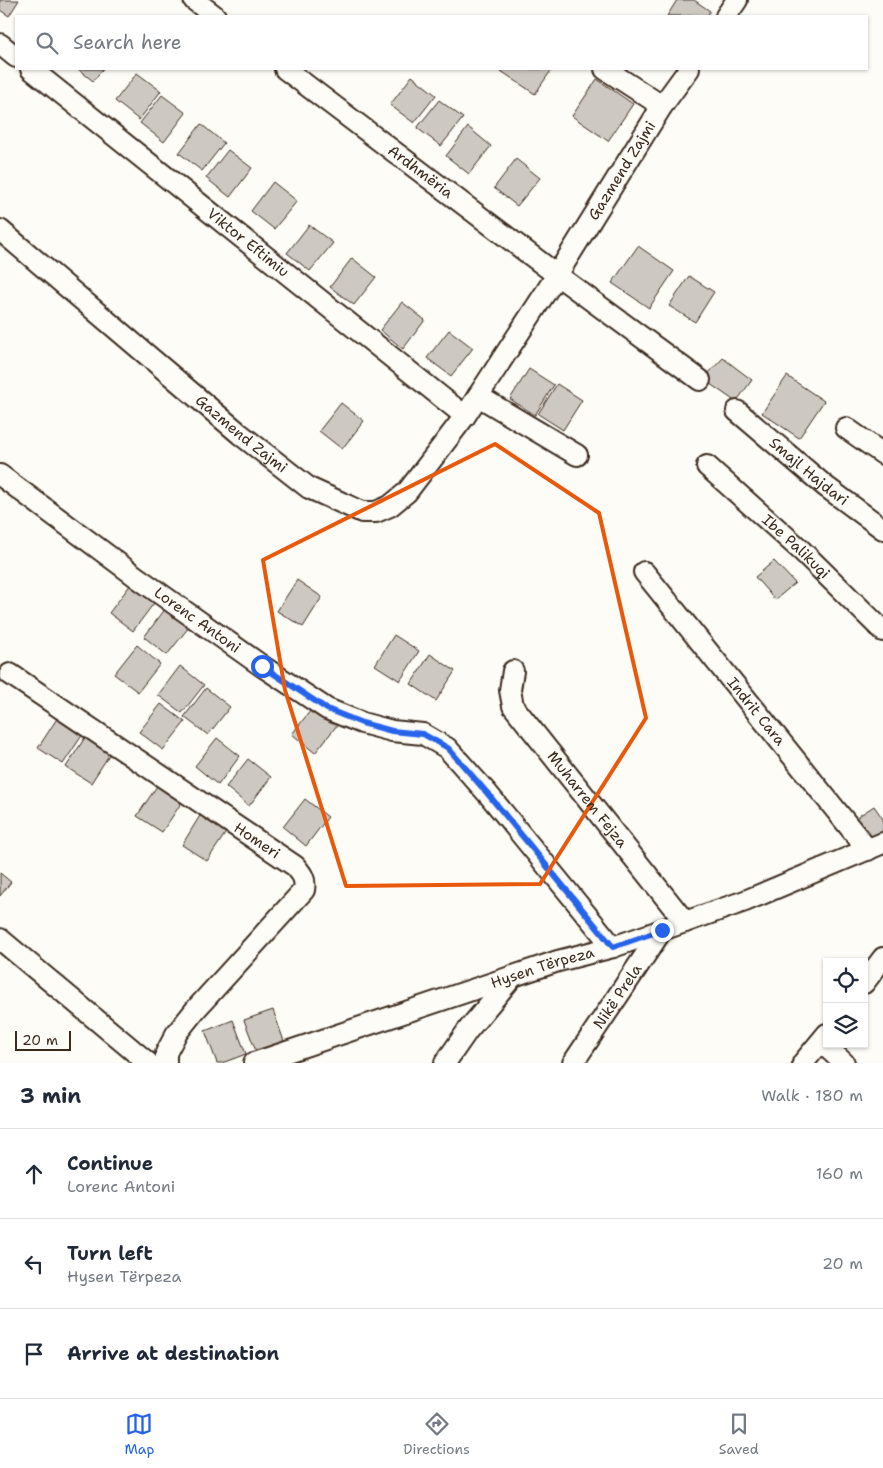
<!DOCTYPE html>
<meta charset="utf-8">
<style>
body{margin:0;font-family:"Shantell Sans",sans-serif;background:#f6f6f7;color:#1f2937}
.controls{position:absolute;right:15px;bottom:15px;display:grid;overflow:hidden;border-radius:0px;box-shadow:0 1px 4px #0004}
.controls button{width:45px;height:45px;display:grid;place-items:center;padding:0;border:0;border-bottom:1px solid #e0e1e3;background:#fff;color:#1f2937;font:25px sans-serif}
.scale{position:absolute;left:15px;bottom:12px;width:56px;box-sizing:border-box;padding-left:5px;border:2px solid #3b2a1e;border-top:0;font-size:14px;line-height:18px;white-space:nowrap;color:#3b2a1e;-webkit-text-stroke:4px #fdfcf7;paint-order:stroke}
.stop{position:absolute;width:15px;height:15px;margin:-11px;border:4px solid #2563eb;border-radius:50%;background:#fff}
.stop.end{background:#2563eb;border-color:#fff;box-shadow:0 1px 5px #0008}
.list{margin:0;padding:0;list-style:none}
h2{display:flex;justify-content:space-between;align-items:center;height:65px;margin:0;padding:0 20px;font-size:21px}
h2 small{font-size:16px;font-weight:400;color:#747a83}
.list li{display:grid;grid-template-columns:32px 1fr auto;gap:15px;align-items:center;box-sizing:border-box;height:90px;padding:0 20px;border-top:1px solid #e0e1e3}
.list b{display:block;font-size:19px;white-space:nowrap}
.list p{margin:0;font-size:16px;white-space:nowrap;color:#747a83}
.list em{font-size:16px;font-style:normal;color:#747a83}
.icon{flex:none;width:28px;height:28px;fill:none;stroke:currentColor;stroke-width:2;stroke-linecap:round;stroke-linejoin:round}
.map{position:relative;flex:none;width:883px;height:1063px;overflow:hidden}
.search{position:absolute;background:#fff;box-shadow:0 1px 4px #0004;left:15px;right:15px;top:15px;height:55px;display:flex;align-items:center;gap:12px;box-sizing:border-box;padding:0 18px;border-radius:0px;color:#747a83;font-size:19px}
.sheet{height:335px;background:#fff}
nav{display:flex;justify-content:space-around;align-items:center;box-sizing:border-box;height:70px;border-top:1px solid #e0e1e3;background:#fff;font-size:14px;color:#747a83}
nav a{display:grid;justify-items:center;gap:2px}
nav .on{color:#2563eb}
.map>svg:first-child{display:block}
.building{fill:#cdc8c2;stroke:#3b2a1e}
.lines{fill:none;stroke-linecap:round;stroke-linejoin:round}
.minor-casing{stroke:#3b2a1e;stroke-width:24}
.minor{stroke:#fdfcf7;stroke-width:20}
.route{stroke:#2563eb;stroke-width:6}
.marked{fill:none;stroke:#e8590c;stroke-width:4;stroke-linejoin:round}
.labels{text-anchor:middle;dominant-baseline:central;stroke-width:5;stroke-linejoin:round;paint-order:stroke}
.street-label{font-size:15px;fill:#3b2a1e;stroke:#fdfcf7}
</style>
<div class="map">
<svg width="883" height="1063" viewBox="0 0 883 1063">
<rect width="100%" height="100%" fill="#fdfcf7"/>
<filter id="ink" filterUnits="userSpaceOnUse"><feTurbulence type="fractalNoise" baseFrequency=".02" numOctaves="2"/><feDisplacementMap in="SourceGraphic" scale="10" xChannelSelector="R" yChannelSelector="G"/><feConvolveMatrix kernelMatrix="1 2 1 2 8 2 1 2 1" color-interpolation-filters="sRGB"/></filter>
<g filter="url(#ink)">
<path class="building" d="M 0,0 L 19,0 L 9,16 L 0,10 Z
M 677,0 L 694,0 L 710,11 L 707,16 L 667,16 Z
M 78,69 L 103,69 L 93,81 Z
M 498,69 L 552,69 L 535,94 Z
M 137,73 L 161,91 L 139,120 L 115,101 Z
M 412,76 L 436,95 L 414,123 L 390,105 Z
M 597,79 L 633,104 L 608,141 L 572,116 Z
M 162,95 L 186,113 L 164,142 L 140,123 Z
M 439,100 L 463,118 L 441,146 L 417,128 Z
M 201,124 L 224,143 L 202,171 L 179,153 Z
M 468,127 L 491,146 L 469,174 L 446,156 Z
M 228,150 L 252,168 L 230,197 L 206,178 Z
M 516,159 L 540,178 L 517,206 L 494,188 Z
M 273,182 L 297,201 L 274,229 L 251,211 Z
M 309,225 L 333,243 L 310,271 L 287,253 Z
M 638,246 L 674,271 L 649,308 L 612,283 Z
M 352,258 L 376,277 L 354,305 L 330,287 Z
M 689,276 L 714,292 L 695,322 L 669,306 Z
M 402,302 L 425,320 L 403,349 L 380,330 Z
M 449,330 L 473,348 L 451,376 L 427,358 Z
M 723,358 L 752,380 L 736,402 L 703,379 Z
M 529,369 L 554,385 L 535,415 L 510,399 Z
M 787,376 L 824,401 L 799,438 L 762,413 Z
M 557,384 L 582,400 L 563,430 L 538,414 Z
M 341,403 L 364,421 L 342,449 L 319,431 Z
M 774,561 L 795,583 L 775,600 L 755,577 Z
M 297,580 L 322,597 L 303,627 L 277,611 Z
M 131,584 L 154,603 L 133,631 L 109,613 Z
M 166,608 L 189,627 L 167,655 L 144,637 Z
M 394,635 L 419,651 L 400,681 L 375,665 Z
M 137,645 L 160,664 L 138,692 L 114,674 Z
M 430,654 L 455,671 L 436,701 L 411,684 Z
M 180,666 L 204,685 L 182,713 L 158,695 Z
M 206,688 L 230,707 L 208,735 L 184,717 Z
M 161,704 L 185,722 L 163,750 L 139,732 Z
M 314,706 L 338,724 L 315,753 L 292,734 Z
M 58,717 L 83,734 L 63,764 L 38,748 Z
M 86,736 L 111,752 L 91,783 L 66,767 Z
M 217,738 L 240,756 L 218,785 L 195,766 Z
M 248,759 L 271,777 L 249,806 L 226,787 Z
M 157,786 L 182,802 L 162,832 L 137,816 Z
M 305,799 L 328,817 L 306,846 L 283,827 Z
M 874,806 L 883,819 L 883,831 L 867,842 L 851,821 Z
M 201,814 L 227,831 L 207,861 L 182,845 Z
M 0,873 L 11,882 L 0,896 Z
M 273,1010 L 285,1044 L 257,1054 L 244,1020 Z
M 233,1020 L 246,1054 L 222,1063 L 217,1063 L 205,1031 Z"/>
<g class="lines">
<g class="minor-casing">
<g id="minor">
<path d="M 194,0 L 215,16"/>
<path d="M 726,16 L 737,0"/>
<path d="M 0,44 L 16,57"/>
<path id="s1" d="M 31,69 L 465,416"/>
<path id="s2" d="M 285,69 L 557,275 L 700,380"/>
<path d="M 605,69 L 662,106"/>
<path id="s3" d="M 0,230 L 240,434 L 309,488 L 362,512 L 376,512 L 390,506 L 407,492 L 465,416 L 557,275 L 662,106 L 689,69"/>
<path d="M 478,396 L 577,455"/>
<path id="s4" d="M 737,411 L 825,486 L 883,529"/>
<path d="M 846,428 L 883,454"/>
<path id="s5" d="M 707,466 L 802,551 L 883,631"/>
<path id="s6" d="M 0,475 L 138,578 L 262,666 L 327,709 L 362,723 L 392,731 L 423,734 L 447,748 L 488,794 L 613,947"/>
<path id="s7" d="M 644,572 L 868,850"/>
<path id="s8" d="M 513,671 L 510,690 L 513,706 L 685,922"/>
<path id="s9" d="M 10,674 L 295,866 C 302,874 306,879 304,890 L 196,1009 L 176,1034 L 166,1053 L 166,1063"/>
<path d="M 0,939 L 148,1063"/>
<path d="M 864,983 L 883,958"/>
<path d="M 821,1042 L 844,1063"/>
<path id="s10" d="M 254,1063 L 558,961 L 613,947 L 662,930 L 745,901 L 883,843"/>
<path d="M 445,1063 L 468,1030 L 513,976"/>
<path id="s11" d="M 573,1063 L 662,930"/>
<path d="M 803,1063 L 827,1034"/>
</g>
</g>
<use href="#minor" class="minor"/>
</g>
</g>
<g class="lines" filter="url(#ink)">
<path class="route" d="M 262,666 L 327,709 L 362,723 L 392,731 L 423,734 L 448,748 L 488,794 L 613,947 L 662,930"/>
</g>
<path class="marked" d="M 495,444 L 599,513 L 646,718 L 540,884 L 346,886 L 285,690 L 263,560 Z"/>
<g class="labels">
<g class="street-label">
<text stroke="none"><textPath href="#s3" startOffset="899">Gazmend Zajmi</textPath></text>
<text stroke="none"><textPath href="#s2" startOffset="170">Ardhmëria</textPath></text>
<text stroke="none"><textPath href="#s1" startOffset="278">Viktor Eftimiu</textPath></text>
<text stroke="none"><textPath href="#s3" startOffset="316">Gazmend Zajmi</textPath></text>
<text stroke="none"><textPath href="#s4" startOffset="94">Smajl Hajdari</textPath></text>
<text stroke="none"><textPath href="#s5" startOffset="120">Ibe Palikuqi</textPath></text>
<text stroke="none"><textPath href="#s6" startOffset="245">Lorenc Antoni</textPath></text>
<text stroke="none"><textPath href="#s7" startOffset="179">Indrit Cara</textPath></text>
<text stroke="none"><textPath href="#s8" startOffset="155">Muharrem Fejza</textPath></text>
<text stroke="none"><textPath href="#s9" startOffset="298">Homeri</textPath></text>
<text stroke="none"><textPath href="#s10" startOffset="304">Hysen Tërpeza</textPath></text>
<text stroke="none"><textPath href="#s11" startOffset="80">Nikë Prela</textPath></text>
</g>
</g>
</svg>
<div class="controls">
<button><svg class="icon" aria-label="locate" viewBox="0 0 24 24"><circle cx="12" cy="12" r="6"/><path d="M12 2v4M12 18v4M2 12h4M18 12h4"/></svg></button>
<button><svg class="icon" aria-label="layers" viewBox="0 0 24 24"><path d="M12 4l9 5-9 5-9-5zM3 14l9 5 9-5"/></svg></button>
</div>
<div class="scale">20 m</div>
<div class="stop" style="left:262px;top:666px"></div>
<div class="stop end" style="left:662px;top:930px"></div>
<div class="search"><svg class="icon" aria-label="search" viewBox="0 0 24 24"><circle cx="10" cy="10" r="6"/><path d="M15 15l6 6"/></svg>Search here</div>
</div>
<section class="sheet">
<h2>3 min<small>Walk · 180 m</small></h2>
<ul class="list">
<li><svg class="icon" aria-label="ahead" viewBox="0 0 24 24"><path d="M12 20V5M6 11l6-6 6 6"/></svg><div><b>Continue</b><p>Lorenc Antoni</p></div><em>160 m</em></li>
<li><svg class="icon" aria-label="left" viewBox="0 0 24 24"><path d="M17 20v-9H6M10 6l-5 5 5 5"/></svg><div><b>Turn left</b><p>Hysen Tërpeza</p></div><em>20 m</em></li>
<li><svg class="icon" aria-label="arrive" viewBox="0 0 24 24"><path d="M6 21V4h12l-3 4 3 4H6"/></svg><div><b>Arrive at destination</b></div></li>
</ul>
</section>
<nav>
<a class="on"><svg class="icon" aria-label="map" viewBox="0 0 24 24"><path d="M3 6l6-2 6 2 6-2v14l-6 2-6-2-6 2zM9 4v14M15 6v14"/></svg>Map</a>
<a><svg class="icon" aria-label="directions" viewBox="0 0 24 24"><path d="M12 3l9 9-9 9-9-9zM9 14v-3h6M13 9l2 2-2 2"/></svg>Directions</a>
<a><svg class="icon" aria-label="saved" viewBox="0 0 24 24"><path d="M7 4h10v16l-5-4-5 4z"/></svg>Saved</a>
</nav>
